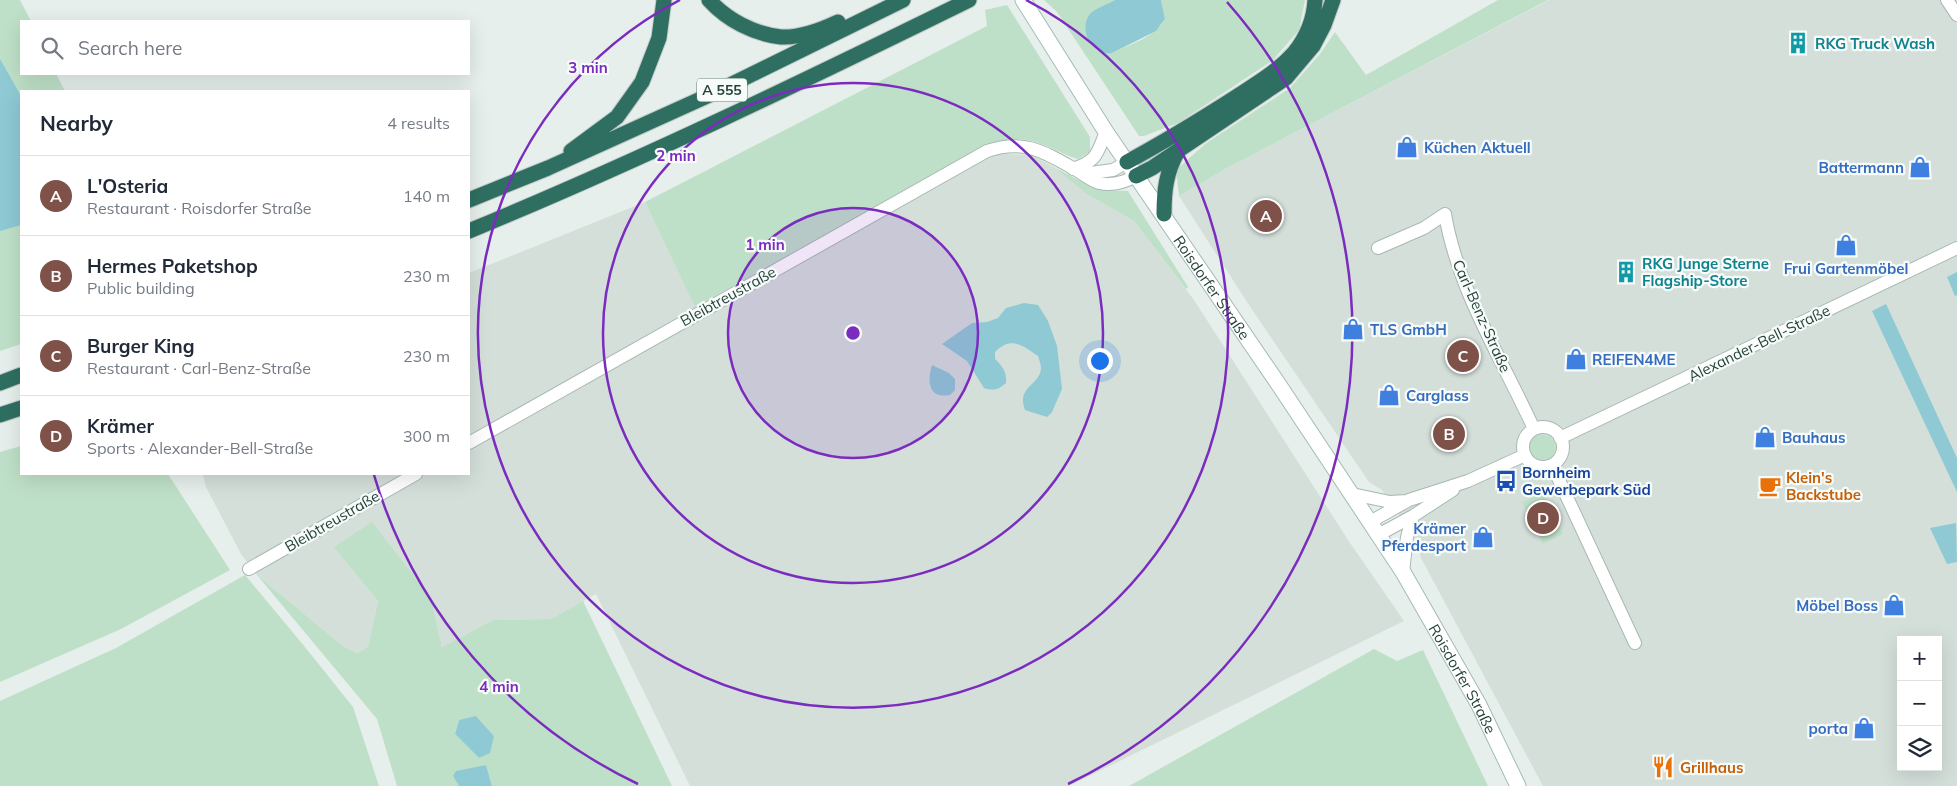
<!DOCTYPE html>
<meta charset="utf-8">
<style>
body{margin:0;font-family:Mulish,sans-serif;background:#f2f2f3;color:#1f2937}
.controls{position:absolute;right:15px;bottom:15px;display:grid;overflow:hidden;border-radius:0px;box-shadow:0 5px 20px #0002}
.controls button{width:45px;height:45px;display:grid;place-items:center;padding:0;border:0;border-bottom:1px solid #e0e1e3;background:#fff;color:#1f2937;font:25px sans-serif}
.you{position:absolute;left:1099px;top:360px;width:18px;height:18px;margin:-12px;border:4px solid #fff;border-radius:50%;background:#1a73e8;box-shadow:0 0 0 8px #1a73e833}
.badge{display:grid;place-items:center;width:32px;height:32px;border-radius:50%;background:#7f5249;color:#fff;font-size:16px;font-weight:700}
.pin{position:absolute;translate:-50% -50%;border:2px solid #fff;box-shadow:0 1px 5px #0006}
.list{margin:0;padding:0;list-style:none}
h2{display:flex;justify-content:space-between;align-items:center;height:65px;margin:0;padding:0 20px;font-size:21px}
h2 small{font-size:16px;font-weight:400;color:#747a83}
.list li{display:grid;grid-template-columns:32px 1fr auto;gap:15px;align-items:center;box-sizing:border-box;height:80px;padding:0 20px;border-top:1px solid #e0e1e3}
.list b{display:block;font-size:19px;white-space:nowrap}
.list p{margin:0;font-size:16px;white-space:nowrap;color:#747a83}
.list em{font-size:16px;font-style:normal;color:#747a83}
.icon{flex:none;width:28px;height:28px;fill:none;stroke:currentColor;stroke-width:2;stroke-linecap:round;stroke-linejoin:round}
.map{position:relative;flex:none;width:1957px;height:786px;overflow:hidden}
.search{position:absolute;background:#fff;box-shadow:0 5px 20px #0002;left:20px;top:20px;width:450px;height:55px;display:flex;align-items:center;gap:12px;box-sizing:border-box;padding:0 18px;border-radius:0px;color:#747a83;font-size:19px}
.panel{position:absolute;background:#fff;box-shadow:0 5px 20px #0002;left:20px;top:90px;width:450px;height:385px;border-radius:0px}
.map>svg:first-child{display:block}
.built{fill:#d4dfda;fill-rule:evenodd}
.green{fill:#bfe0c8;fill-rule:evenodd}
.water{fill:#8ec9d4}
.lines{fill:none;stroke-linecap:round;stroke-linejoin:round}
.minor-casing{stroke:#a8b8b2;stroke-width:14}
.secondary-casing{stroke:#a4bbb3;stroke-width:17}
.motorway-casing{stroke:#c2cac8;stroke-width:17}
.minor{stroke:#fff;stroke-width:12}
.secondary{stroke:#fff;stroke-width:15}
.motorway{stroke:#2f6f62;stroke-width:15}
.ring{fill:none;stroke:#7b2cbf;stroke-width:2.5}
.labels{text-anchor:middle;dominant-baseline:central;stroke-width:4.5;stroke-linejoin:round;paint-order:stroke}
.shield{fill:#f7fbf9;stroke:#637a73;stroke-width:1}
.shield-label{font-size:14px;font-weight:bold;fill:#24423a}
.culture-label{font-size:15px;font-weight:bold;fill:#0d838f;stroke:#f7fbf9;text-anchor:start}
.shop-label{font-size:15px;font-weight:bold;fill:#366cbe;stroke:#f7fbf9;text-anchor:start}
.street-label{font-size:15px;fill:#24423a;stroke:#f7fbf9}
.transit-label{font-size:15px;font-weight:bold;fill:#164399;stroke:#f7fbf9;text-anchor:start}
.food-label{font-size:15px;font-weight:bold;fill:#c56008;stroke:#f7fbf9;text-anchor:start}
.centre{fill:#7b2cbf;stroke:#f7fbf9;stroke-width:2.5}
.ring-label{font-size:15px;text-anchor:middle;font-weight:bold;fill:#7b2cbf;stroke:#f7fbf9;stroke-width:4.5;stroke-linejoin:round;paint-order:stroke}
</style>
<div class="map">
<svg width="1957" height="786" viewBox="0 0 1957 786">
<rect width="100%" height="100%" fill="#e6efeb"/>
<path class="built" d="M 1549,0 L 1957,0 L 1957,786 L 1543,786 L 1421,558 L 1418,543 L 1382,490 L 1369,482 L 1247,302 L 1179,196 L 1227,168 ZM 1901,640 L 1938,640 L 1938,767 L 1901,767 Z
M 1007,139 L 1007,154 L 1031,155 L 1054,167 L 1085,193 L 1134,221 L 1194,300 L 1348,540 L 1404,621 L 1069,786 L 690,786 L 596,594 L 551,619 L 493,620 L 442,647 L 431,598 L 335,547 L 378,601 L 368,647 L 357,653 L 343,646 L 257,575 L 241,554 L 206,487 L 203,474 L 469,474 L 469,273 L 645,202 L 695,306 L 984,146 Z"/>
<path class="green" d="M 0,0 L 20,0 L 31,21 L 21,21 L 21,74 L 56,74 L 65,91 L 21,91 L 21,344 L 0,351 Z
M 1044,0 L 1115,0 C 1095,10 1077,17 1090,43 L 1112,53 C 1130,44 1156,37 1165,19 L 1161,0 L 1305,0 L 1299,30 L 1273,60 L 1178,123 L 1144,136 L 1139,136 L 1057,12 Z
M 1498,0 L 1548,0 L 1227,168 L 1179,196 L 1176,170 L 1205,144 L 1290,88 L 1320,54 L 1335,32 L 1366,75 Z
M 1007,5 L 1090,137 L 1090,152 L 1078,159 C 1067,156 1059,151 1049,147 C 1023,136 1010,138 984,146 L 695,307 L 645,202 L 987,26 L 985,10 Z
M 1054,167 L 1086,184 L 1107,190 L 1128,191 L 1188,287 L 1186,289 L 1134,221 L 1085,193 Z
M1529 448a13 13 0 1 1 26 0a13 13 0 1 1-26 0Z
M 21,446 L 21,474 L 168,474 L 230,570 L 121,629 L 0,682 L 0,452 Z
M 1543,492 L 1563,534 L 1543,544 L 1522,502 Z
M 372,522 L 431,598 L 442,647 L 493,620 L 551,619 L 583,601 L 672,786 L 492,786 L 486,765 L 453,776 L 459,786 L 397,786 L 377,719 L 257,575 L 343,646 L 357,653 L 368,647 L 378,601 L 334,547 ZM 477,717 L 494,736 L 479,758 L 455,734 L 459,720 Z
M 245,575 L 305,647 L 353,707 L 379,786 L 0,786 L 0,701 L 116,648 Z
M 1374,649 L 1397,661 L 1423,650 L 1488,786 L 1129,786 Z"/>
<path class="water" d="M 1115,0 L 1161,0 L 1165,19 L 1156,31 L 1112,53 C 1093,56 1077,30 1090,14 C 1096,8 1108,4 1115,0 Z
M 0,59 L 21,96 L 21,225 L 0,231 Z
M 1957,272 L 1957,295 L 1955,296 L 1947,277 Z
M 1024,303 L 1038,305 L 1048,321 L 1057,346 L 1062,389 L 1052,412 L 1047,417 L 1025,410 C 1016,386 1040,386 1041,368 C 1041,365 1039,359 1038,356 C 1022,345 1011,336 995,352 L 995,359 C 1003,367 1007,372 1006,383 C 998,390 994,391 984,388 L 967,361 L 942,344 L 972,323 L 987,322 L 998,318 L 1006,308 Z
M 1886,304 L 1957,458 L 1957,492 L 1872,311 Z
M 932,365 L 949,373 L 955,379 L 955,390 L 950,395 C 928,399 927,381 932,365 Z
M 1956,523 L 1957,562 L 1947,564 L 1930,528 Z
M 476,716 L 494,736 L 490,753 L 479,758 L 455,734 L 459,720 Z
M 486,765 L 492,786 L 459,786 L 453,776 L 456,771 Z"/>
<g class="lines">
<g class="minor-casing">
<path id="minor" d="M 1947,0 L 1957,15
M 1073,169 C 1098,160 1096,155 1106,132
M 1083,174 L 1113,170 L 1127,162
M 1378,248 L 1424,228 L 1445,214 C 1458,291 1502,359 1534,429
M1523 447a20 20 0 1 1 40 0a20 20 0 1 1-40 0Z
M 1560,438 L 1957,248
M 469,443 L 987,151 C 1025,138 1046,153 1078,171 C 1084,175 1092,181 1099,183 C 1112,186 1125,182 1136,176
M 1552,465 L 1635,643
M 1352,494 L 1390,502 L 1406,501
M 1370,522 L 1409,500 L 1468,481 L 1525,455
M 1378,535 L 1413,516 L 1453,490
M 249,569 L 416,474
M 1403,572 L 1407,537 L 1413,516"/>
</g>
<g class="secondary-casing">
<g id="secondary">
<path id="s1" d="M 1023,0 L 1106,132 L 1279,385 L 1403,572 L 1479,705 L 1518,786"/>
</g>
</g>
<g class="motorway-casing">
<path id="motorway" d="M 709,0 C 727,20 754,34 781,37 C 800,38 821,30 838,22
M 571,151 L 617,117 L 642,82 L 659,38 L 664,0
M 1127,162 C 1164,142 1200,120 1236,97 C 1256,84 1278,71 1294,53 C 1306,38 1314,19 1315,0
M 1136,176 L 1152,168 L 1286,78 L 1313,46 L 1324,25 L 1333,0
M 469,200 L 548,168 L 714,93 L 903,0
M 1164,214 C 1164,191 1166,172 1178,151
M 469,231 C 639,161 804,81 969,0
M 0,383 L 21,375
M 0,415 L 21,408"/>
</g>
<use href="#minor" class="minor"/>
<use href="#secondary" class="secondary"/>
<use href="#motorway" class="motorway"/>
</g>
<circle cx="853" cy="333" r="125" fill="#7b2cbf" fill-opacity=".12"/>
<g class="ring">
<circle cx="853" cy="333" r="125"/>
<circle cx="853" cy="333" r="250"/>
<path d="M1026 0A375 375 0 1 1 680 0"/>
<path d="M638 784A500 500 0 0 1 374 475M1227 2A500 500 0 0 1 1068 784"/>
</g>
<defs>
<g id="building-bare" transform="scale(1.725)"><path d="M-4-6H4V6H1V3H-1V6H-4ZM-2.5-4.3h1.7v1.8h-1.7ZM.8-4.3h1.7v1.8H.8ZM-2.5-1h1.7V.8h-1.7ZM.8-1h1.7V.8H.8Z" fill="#0f9aa8" stroke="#f7fbf9" stroke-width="2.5" paint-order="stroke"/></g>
<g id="shop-bare" transform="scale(1.725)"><path d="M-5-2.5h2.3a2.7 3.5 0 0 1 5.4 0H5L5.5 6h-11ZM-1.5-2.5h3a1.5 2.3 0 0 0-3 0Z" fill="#3f7fe0" stroke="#f7fbf9" stroke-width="2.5" paint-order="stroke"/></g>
<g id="bus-bare" transform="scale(1.725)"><path d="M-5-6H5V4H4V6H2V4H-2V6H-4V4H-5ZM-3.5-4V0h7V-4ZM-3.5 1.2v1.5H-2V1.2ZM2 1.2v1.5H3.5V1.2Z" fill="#1a4fb4" stroke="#f7fbf9" stroke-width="2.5" paint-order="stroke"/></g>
<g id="cafe-bare" transform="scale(1.725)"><path d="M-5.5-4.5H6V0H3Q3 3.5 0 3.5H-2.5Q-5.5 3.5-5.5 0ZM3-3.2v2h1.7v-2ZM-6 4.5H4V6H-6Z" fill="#e8710a" stroke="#f7fbf9" stroke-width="2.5" paint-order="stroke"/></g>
<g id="restaurant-bare" transform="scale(1.725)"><path d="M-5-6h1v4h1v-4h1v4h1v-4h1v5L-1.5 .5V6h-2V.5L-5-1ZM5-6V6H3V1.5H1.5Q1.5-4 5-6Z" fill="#e8710a" stroke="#f7fbf9" stroke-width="2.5" paint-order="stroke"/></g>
</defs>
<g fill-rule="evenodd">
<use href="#building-bare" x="1798" y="43"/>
<use href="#shop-bare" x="1407" y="147"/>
<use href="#shop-bare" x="1920" y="167"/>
<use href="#shop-bare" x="1846" y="245"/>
<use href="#building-bare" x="1626" y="272"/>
<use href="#shop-bare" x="1353" y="329"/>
<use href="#shop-bare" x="1576" y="359"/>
<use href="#shop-bare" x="1389" y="395"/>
<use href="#shop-bare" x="1765" y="437"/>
<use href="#bus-bare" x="1506" y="481"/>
<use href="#cafe-bare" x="1770" y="486"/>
<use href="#shop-bare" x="1483" y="537"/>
<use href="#shop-bare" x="1894" y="605"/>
<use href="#shop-bare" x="1864" y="728"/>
<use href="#restaurant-bare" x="1663" y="767"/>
</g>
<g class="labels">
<rect class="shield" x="697" y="78.5" width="50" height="23" rx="4"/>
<g class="shield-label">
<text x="722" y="90">A 555</text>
</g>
<g class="culture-label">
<text x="1815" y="43">RKG Truck Wash</text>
<text x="1642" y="263">RKG Junge Sterne<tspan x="1642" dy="17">Flagship-Store</tspan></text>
</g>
<g class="shop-label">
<text x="1424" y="147">Küchen Aktuell</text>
<text x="1904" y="167" text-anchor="end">Battermann</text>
<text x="1846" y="268" text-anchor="middle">Frui Gartenmöbel</text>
<text x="1370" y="329">TLS GmbH</text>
<text x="1592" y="359">REIFEN4ME</text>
<text x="1406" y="395">Carglass</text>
<text x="1782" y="437">Bauhaus</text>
<text x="1466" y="528" text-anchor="end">Krämer<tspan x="1466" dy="17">Pferdesport</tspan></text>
<text x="1878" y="605" text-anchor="end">Möbel Boss</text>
<text x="1848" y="728" text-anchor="end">porta</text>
</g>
<g class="street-label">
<text stroke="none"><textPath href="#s1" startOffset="344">Roisdorfer Straße</textPath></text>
<text transform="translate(728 296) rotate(-29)">Bleibtreustraße</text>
<text transform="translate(1482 316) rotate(66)">Carl-Benz-Straße</text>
<text transform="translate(1759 343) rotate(-26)">Alexander-Bell-Straße</text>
<text transform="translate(332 521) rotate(-30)">Bleibtreustraße</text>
<text stroke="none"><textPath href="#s1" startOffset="809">Roisdorfer Straße</textPath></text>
</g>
<g class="transit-label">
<text x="1522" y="472">Bornheim<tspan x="1522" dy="17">Gewerbepark Süd</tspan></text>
</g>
<g class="food-label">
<text x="1786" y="477">Klein's<tspan x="1786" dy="17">Backstube</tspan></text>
<text x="1680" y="767">Grillhaus</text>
</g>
</g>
<circle cx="853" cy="333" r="8" class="centre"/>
<g class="ring-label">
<text x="588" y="73">3 min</text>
<text x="676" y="161">2 min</text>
<text x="765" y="250">1 min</text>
<text x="499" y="692">4 min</text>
</g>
</svg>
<div class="controls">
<button>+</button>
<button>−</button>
<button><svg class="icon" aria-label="layers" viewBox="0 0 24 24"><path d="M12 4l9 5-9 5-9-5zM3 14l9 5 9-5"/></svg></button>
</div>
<div class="you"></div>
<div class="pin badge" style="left:1266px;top:216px">A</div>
<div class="pin badge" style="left:1449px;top:434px">B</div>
<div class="pin badge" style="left:1463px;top:356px">C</div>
<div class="pin badge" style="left:1543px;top:518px">D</div>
<div class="search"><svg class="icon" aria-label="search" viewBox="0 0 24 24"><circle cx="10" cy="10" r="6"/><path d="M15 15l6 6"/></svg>Search here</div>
<section class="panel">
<h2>Nearby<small>4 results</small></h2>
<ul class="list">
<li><span class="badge">A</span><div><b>L'Osteria</b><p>Restaurant · Roisdorfer Straße</p></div><em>140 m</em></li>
<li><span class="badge">B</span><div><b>Hermes Paketshop</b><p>Public building</p></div><em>230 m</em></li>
<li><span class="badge">C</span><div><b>Burger King</b><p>Restaurant · Carl-Benz-Straße</p></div><em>230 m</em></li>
<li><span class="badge">D</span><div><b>Krämer</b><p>Sports · Alexander-Bell-Straße</p></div><em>300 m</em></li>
</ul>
</section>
</div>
